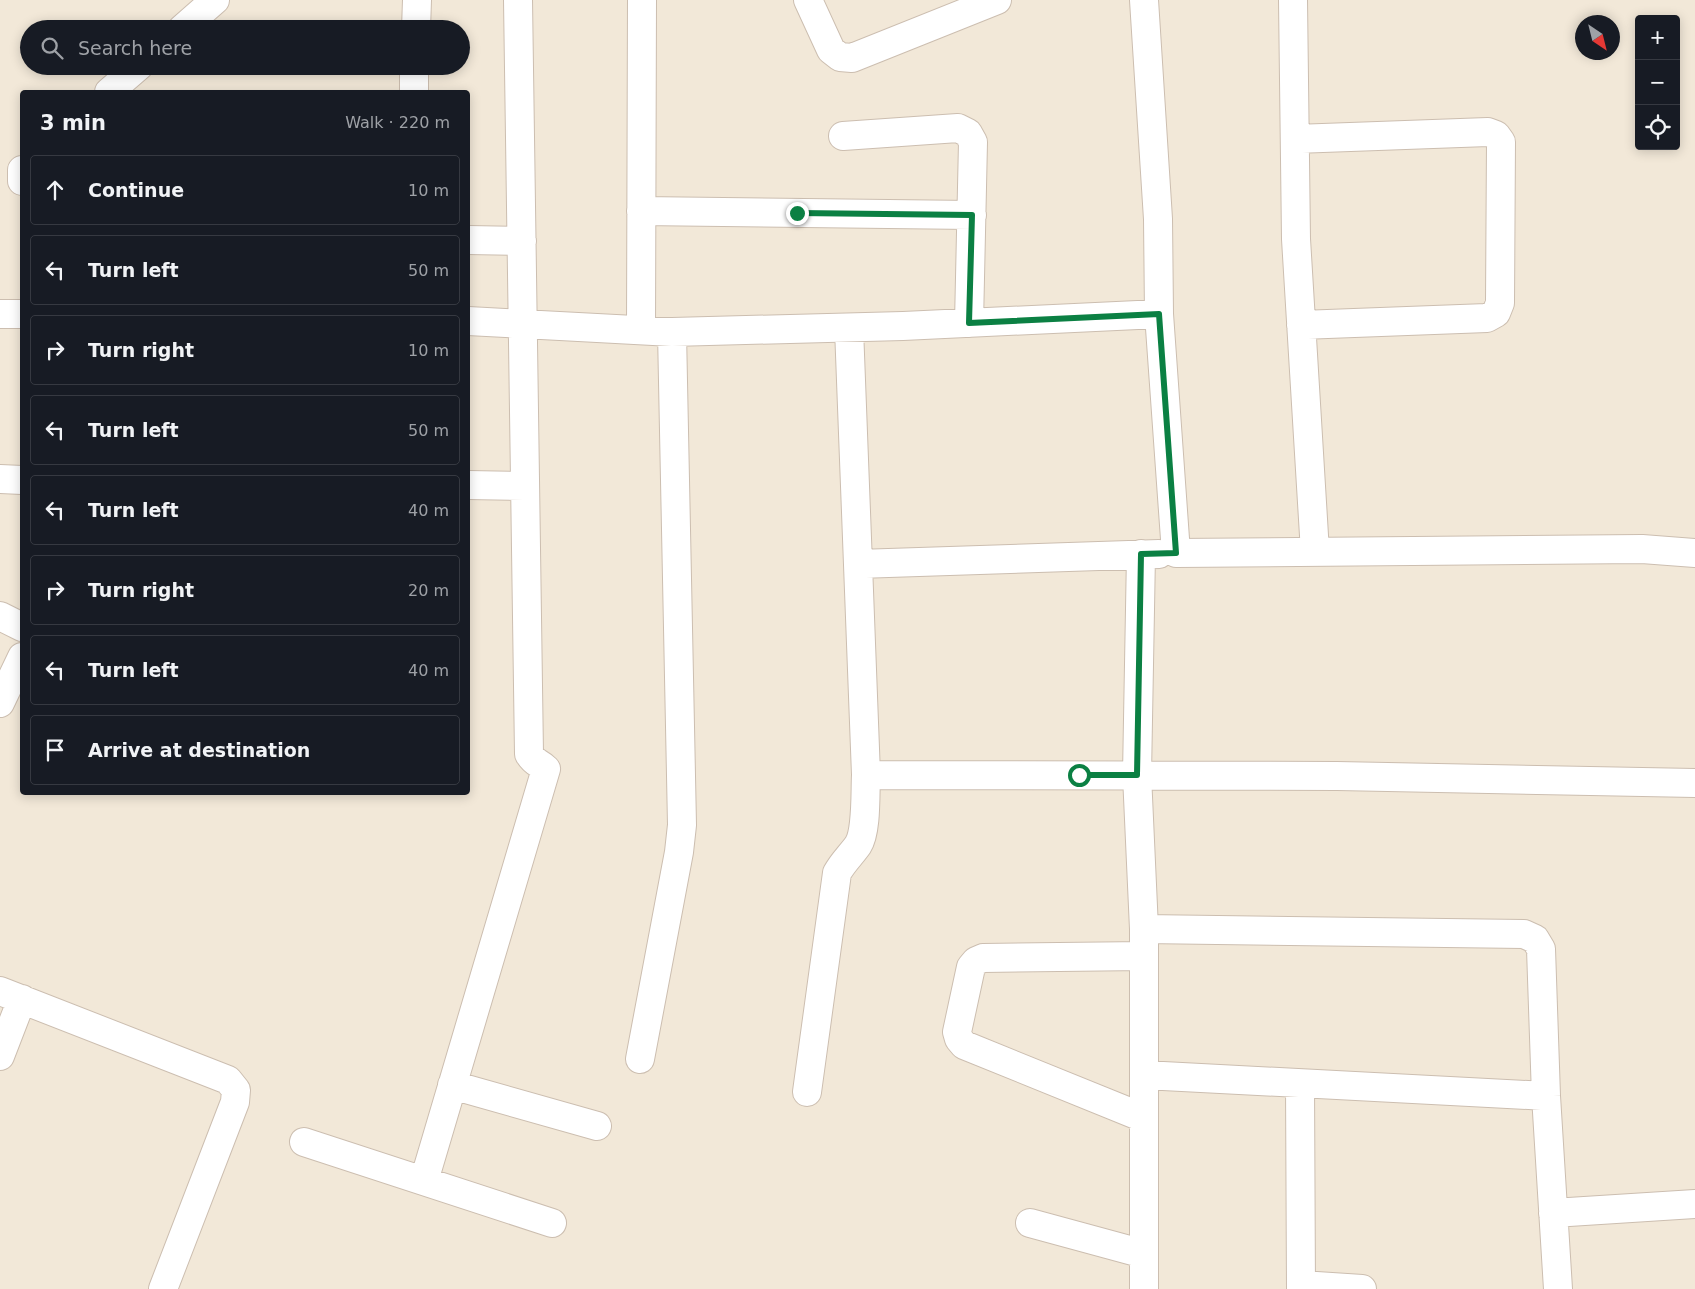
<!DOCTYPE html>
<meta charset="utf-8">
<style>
body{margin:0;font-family:"DejaVu Sans",sans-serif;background:#20242c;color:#f1f3f6}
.controls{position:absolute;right:15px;top:15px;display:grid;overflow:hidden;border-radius:5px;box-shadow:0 2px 12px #0003}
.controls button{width:45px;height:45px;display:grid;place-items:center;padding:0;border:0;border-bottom:1px solid #363941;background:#171b24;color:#f1f3f6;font:25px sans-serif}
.compass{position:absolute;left:1575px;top:15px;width:45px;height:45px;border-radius:50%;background:#171b24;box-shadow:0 2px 12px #0003;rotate:145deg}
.stop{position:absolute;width:15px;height:15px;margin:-11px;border:4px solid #0b8043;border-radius:50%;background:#fff}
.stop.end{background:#0b8043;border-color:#fff;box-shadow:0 1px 5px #0008}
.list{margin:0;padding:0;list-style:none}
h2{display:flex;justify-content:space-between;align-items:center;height:65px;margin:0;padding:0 20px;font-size:21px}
h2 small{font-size:16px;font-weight:400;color:#9ea1a6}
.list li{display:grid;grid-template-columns:32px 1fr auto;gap:15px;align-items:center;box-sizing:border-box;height:70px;margin:0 10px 10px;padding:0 10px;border:1px solid #363941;border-radius:5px}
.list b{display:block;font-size:19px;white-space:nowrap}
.list em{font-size:16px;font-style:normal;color:#9ea1a6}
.icon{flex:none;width:28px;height:28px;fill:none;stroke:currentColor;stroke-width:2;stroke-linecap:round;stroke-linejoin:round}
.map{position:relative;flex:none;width:1695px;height:1289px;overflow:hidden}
.search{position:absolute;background:#171b24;box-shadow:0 2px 12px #0003;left:20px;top:20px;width:450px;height:55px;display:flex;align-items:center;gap:12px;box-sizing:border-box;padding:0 18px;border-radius:28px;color:#9ea1a6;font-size:19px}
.panel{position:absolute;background:#171b24;box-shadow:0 2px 12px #0003;left:20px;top:90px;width:450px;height:705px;border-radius:5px}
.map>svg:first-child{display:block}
.residential{fill:#f2e8d8;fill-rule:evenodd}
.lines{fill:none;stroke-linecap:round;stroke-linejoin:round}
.minor-casing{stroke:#ccbeb0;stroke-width:30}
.minor{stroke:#fff;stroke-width:28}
.route{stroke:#0b8043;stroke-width:6}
</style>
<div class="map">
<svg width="1695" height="1289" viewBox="0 0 1695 1289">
<rect width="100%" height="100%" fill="#fbf5ea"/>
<path class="residential" d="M 0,0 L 1695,0 L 1695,1289 L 0,1289 ZM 1639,19 L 1676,19 L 1676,146 L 1639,146 ZM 1582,22 L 1612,22 L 1612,52 L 1582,52 ZM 29,29 L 461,29 L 461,66 L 29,66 ZM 22,92 L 468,92 L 468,792 L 22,792 Z"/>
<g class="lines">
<g class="minor-casing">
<path id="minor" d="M 808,0 L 831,50 L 840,57 L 852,58 L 997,0
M 1144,0 L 1158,219 L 1159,314 L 1176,553 L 1642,549 L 1695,553
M 1293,0 L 1296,239 L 1315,552
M 182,29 L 215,0
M 416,29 L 417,0
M 109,92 L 139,66
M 414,92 L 414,66
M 843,136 L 958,128 L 968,133 L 973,142 L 969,323
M 1295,139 L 1488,132 L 1496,135 L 1501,142 L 1500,303 L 1496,313 L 1487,318 L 1301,325
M 22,170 L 22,181
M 641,211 L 972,215
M 468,240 L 522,241
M 0,314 L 22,314
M 468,321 L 672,332 L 903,326 L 1159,314
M 641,330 L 642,0
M 0,479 L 22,480
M 468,485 L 524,486
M 1141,554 L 1137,775 L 1144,929 L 1144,1289
M 858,564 L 1159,554
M 0,616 L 22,627
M 0,703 L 22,657
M 866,775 L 1337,776 L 1695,783
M 1144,929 L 1524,934 L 1535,939 L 1541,949 L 1546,1096 L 1558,1289
M 0,991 L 228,1080 L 236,1090 L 235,1102 L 163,1289
M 0,1056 L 22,999
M 640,1059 L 679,852 L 682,825 L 672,332
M 1144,1075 L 1546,1096
M 1300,1084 L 1301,1289
M 452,1085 L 597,1126
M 807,1092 L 837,873 C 843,862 851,855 858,845 C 867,831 865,792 866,775 L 849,328
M 1144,1118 L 964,1045 L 959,1039 L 957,1032 L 971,967 L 976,961 L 983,958 L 1144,956
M 304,1142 L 552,1223
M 424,1181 L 546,769 C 539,762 535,764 529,754 L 518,0
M 1553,1213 L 1695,1204
M 1030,1223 L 1144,1254
M 1301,1285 L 1362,1289"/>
</g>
<use href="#minor" class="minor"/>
</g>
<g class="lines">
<path class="route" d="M 797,213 L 972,215 L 969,323 L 1159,314 L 1176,553 L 1141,554 L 1137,775 L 1079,775"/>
</g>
</svg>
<div class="controls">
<button>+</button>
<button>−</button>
<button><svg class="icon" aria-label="locate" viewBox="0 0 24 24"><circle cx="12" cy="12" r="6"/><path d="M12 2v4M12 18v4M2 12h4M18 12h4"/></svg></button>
</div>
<svg class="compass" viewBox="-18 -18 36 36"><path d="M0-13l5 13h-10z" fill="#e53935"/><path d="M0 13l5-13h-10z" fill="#9ea1a6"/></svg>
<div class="stop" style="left:1079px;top:775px"></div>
<div class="stop end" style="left:797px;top:213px"></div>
<div class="search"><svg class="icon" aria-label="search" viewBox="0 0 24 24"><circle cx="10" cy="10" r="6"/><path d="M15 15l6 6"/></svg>Search here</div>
<section class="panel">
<h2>3 min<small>Walk · 220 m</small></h2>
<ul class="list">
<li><svg class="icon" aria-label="ahead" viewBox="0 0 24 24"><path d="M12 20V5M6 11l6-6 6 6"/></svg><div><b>Continue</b></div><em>10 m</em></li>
<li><svg class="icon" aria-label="left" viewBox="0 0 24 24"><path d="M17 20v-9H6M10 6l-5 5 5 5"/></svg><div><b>Turn left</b></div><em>50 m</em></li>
<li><svg class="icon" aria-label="right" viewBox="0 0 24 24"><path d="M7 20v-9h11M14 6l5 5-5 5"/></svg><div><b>Turn right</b></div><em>10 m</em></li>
<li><svg class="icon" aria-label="left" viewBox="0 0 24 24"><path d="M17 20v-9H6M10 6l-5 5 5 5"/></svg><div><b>Turn left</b></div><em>50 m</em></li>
<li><svg class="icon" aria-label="left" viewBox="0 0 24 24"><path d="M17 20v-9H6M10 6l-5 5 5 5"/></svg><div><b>Turn left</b></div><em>40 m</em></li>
<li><svg class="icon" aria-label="right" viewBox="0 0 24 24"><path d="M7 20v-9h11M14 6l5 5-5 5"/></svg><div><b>Turn right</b></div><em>20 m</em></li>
<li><svg class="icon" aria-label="left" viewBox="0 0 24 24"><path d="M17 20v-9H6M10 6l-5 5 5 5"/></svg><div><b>Turn left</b></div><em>40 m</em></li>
<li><svg class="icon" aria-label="arrive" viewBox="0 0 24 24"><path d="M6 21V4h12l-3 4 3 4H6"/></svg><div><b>Arrive at destination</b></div></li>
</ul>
</section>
</div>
